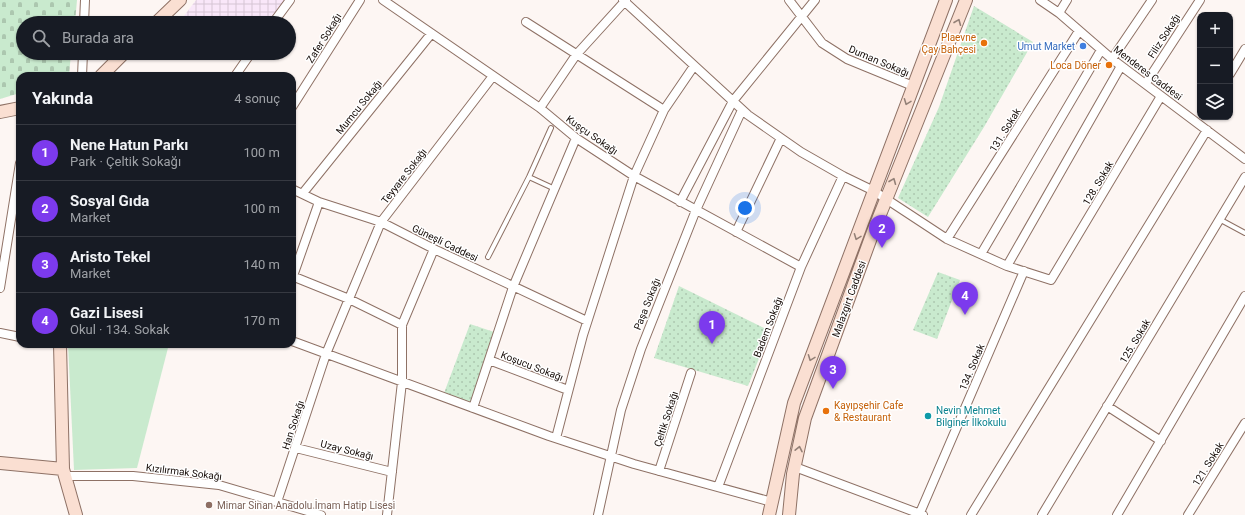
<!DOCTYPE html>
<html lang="tr">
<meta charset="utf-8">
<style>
body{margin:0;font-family:Roboto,sans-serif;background:#20242c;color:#f1f3f6}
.controls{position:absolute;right:12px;top:12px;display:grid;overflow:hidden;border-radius:8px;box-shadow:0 1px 3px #0004}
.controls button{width:36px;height:36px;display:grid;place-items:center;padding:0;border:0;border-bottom:1px solid #363941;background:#171b24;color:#f1f3f6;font:20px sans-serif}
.you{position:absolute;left:745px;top:208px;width:14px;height:14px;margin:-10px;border:3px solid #fff;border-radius:50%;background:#1a73e8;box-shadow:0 0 0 6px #1a73e833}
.badge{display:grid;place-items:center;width:26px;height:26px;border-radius:50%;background:#7c3aed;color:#fff;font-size:13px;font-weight:700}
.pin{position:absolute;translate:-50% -33px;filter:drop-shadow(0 1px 2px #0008)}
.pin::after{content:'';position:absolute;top:21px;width:14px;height:12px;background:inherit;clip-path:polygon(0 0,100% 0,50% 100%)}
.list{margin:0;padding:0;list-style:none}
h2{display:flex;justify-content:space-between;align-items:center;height:52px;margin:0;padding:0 16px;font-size:17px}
h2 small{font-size:13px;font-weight:400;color:#9ea1a6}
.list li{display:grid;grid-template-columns:26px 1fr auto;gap:12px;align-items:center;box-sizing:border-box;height:56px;padding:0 16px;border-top:1px solid #363941}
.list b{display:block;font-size:15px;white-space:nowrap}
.list p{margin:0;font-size:13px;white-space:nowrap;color:#9ea1a6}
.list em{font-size:13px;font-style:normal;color:#9ea1a6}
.icon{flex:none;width:22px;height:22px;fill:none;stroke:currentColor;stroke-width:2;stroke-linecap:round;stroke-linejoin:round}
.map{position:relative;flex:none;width:1245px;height:515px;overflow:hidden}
.search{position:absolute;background:#171b24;box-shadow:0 1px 3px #0004;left:16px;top:16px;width:280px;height:44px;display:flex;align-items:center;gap:10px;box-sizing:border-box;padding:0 14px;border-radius:22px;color:#9ea1a6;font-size:15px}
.panel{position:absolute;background:#171b24;box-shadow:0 1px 3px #0004;left:16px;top:72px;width:280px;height:276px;border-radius:12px}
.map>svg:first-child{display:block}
.industrial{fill:url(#industrial-grid)}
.green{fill:#c9eace}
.cemetery{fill:url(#cemetery-stones)}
.park{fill:url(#park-dots)}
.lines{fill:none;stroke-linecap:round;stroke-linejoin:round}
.lane-casing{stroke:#8e7165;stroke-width:6}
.street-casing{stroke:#8e7165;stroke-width:10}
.secondary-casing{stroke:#8e7165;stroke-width:14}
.lane{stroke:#fff;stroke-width:4}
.street{stroke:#fff;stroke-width:8}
.secondary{stroke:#fadfd2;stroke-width:12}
.oneway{stroke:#938077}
.food-dot{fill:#e8710a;stroke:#fff;stroke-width:1.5}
.shop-dot{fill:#3f7fe0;stroke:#fff;stroke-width:1.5}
.culture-dot{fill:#0f9aa8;stroke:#fff;stroke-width:1.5}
.education-dot{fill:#8d6e63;stroke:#fff;stroke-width:1.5}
.labels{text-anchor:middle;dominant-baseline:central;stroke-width:3;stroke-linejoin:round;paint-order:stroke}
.street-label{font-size:10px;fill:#150b07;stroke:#fff}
.food-label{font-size:10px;fill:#c56008;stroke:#fff;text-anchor:end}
.shop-label{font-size:10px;fill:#366cbe;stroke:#fff;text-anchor:end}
.culture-label{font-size:10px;fill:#0d838f;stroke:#fff;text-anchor:start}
.education-label{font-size:10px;fill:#785e54;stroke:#fff;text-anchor:start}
</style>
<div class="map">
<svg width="1245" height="515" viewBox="0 0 1245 515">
<defs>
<pattern id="industrial-grid" width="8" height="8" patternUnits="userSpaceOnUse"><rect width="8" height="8" fill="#f9e7f9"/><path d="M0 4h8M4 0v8" fill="none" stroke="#d5c5d4"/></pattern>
<pattern id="cemetery-stones" width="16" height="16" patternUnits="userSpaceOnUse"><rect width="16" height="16" fill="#c9eace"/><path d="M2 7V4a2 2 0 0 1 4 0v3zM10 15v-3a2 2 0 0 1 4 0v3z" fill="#acc7af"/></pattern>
<pattern id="park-dots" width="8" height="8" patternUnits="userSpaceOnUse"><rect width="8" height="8" fill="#c9eace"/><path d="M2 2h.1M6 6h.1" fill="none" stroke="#acc7af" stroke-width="1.8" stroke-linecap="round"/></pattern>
</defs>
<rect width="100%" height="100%" fill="#fdf6f3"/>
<path class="industrial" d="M 196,0 L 283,0 L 288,4 L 274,23 L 191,23 L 184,16 Z"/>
<path class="green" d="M 68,344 L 169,344 L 137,468 L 74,470 Z"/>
<path class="cemetery" d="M 0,0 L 77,0 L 75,23 L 23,23 L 23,53 L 71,53 L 69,76 L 20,76 L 20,93 L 0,99 Z"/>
<path class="park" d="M 974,6 L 1033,42 L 984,127 L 928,217 L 898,198 L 939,107 Z
M 938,272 L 960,280 L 937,339 L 913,330 Z
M 679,286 L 770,331 L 748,386 L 654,358 Z
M 470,324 L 494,332 L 471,401 L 467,402 L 444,393 Z"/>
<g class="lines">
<g class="lane-casing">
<path id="lane" d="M 529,177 L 555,189
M 1219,219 L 1245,233
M 488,257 L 529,177 L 551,128"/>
</g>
<g class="street-casing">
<path id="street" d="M 383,0 L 540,108 L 576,138 L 634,176 L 801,267
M 623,0 L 748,115 L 801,152 L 843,176 L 874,191 L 947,239 L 1007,266 L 1051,280 L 1161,96
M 789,0 L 822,43 L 847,59 L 913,86
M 1040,0 L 1059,13 L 1112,59 L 1245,159
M 1059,13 L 1067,0
M 526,22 L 664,110
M 84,23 L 85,0
M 273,23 L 290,0
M 1112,59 L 1152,0
M 1230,74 L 1245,49
M 82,76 L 83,53
M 235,76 L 251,53
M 1146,83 L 1200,0
M 292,107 L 360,0
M 540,108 L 576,55 L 626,0
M 292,189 L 319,202 L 381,222 L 434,249 L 587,321
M 303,193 L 431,34
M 680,202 L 733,101 L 815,0
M 736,232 L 781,138
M 947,239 L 1079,31
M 981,254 L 1101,50
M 1007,266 L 1121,66
M 292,276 L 349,299 L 402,325
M 293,276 L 319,202
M 0,288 L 20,163
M 0,333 L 20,337
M 292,341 L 549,436 L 634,464 L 772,502
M 489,360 L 568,390
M 1107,406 L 1161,441
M 473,408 L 513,287 L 576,138
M 556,438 L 583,335 L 634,176 L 664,110 L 694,66
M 296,448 L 392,472
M 795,467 L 923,515
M 659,471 L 691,373
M 65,476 L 133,476 L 219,485 L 321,515
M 718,487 L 801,267 L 843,176
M 277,502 L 326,354 L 381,222 L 493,76
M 387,515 L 402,382 L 402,325 L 434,249
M 598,515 L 621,410 L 641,349 L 696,210 L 742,110
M 919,515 L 1024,271
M 971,515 L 1207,130
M 1042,515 L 1245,177
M 1117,515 L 1245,296
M 1188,515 L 1245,423"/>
</g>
<g class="secondary-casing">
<path id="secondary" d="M 156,23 L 180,0
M 101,76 L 124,53
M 0,112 L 20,108
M 60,344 L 63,469 L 76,515
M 0,463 L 63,469
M 769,515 L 794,403 L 946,0
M 789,515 L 793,474 L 805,418 L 873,232 L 966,0"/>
</g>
<use href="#lane" class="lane"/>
<use href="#street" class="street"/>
<use href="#secondary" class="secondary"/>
</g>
<defs><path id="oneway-chevron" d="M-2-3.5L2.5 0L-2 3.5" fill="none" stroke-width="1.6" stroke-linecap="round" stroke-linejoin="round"/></defs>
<g class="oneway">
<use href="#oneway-chevron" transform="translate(958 22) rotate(-68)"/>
<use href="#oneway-chevron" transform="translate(907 102) rotate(111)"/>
<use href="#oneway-chevron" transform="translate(893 181) rotate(-68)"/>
<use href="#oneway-chevron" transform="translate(857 237) rotate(111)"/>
<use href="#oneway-chevron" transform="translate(811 358) rotate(111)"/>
<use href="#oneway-chevron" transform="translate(799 449) rotate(-78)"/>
</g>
<g class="food-dot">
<circle cx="984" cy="43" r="4"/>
<circle cx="1109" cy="65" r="4"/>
<circle cx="826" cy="411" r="4"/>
</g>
<circle class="shop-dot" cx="1083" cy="46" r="4"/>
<circle class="culture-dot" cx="928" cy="416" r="4"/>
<circle class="education-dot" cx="209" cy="505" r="4"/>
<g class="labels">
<g class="street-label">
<text transform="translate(1164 36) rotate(-57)">Filiz Sokağı</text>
<text transform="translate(324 38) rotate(-58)">Zafer Sokağı</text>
<text transform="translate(879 61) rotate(23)">Duman Sokağı</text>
<text transform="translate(1148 73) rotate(37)">Menderes Caddesi</text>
<text transform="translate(359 107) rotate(-51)">Mumcu Sokağı</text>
<text transform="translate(1005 130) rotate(-58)">131. Sokak</text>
<text transform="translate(592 135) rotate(35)">Kuşçu Sokağı</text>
<text transform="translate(404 176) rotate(-52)">Teyyare Sokağı</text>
<text transform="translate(1098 183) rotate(-59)">128. Sokak</text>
<text transform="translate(445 243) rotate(26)">Güneşli Caddesi</text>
<text transform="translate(849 299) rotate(-70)">Malazgirt Caddesi</text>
<text transform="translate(647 304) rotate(-68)">Paşa Sokağı</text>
<text transform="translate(768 327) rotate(-69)">Badem Sokağı</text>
<text transform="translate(1135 341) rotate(-59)">125. Sokak</text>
<text transform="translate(532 366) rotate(21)">Koşucu Sokağı</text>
<text transform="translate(972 367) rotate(-67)">134. Sokak</text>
<text transform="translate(666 419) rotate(-72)">Çeltik Sokağı</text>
<text transform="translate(293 425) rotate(-72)">Han Sokağı</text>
<text transform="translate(347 450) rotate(14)">Uzay Sokağı</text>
<text transform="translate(1208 464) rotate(-58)">121. Sokak</text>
<text transform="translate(184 472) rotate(7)">Kızılırmak Sokağı</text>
</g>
<g class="food-label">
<text x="976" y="37">Plaevne<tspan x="976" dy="12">Çay Bahçesi</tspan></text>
<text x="1101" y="65">Loca Döner</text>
<text x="834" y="405" text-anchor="start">Kayıpşehir Cafe<tspan x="834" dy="12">&amp; Restaurant</tspan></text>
</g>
<g class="shop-label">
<text x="1075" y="46">Umut Market</text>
</g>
<g class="culture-label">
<text x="936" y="410">Nevin Mehmet<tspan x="936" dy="12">Bilginer İlkokulu</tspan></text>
</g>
<g class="education-label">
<text x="217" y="505">Mimar Sinan Anadolu İmam Hatip Lisesi</text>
</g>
</g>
</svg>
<div class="controls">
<button>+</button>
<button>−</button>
<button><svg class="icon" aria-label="layers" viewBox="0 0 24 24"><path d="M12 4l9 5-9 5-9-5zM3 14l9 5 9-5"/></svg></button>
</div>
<div class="you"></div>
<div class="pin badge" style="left:712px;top:344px">1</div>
<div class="pin badge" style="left:882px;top:248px">2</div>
<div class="pin badge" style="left:833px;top:389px">3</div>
<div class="pin badge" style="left:965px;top:315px">4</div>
<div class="search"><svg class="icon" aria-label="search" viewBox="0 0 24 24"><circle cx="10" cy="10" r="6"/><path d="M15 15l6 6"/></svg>Burada ara</div>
<section class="panel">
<h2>Yakında<small>4 sonuç</small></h2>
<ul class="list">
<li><span class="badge">1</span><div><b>Nene Hatun Parkı</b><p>Park · Çeltik Sokağı</p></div><em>100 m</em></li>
<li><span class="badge">2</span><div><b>Sosyal Gıda</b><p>Market</p></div><em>100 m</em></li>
<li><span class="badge">3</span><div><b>Aristo Tekel</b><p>Market</p></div><em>140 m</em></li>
<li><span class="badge">4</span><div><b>Gazi Lisesi</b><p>Okul · 134. Sokak</p></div><em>170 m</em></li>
</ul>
</section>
</div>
